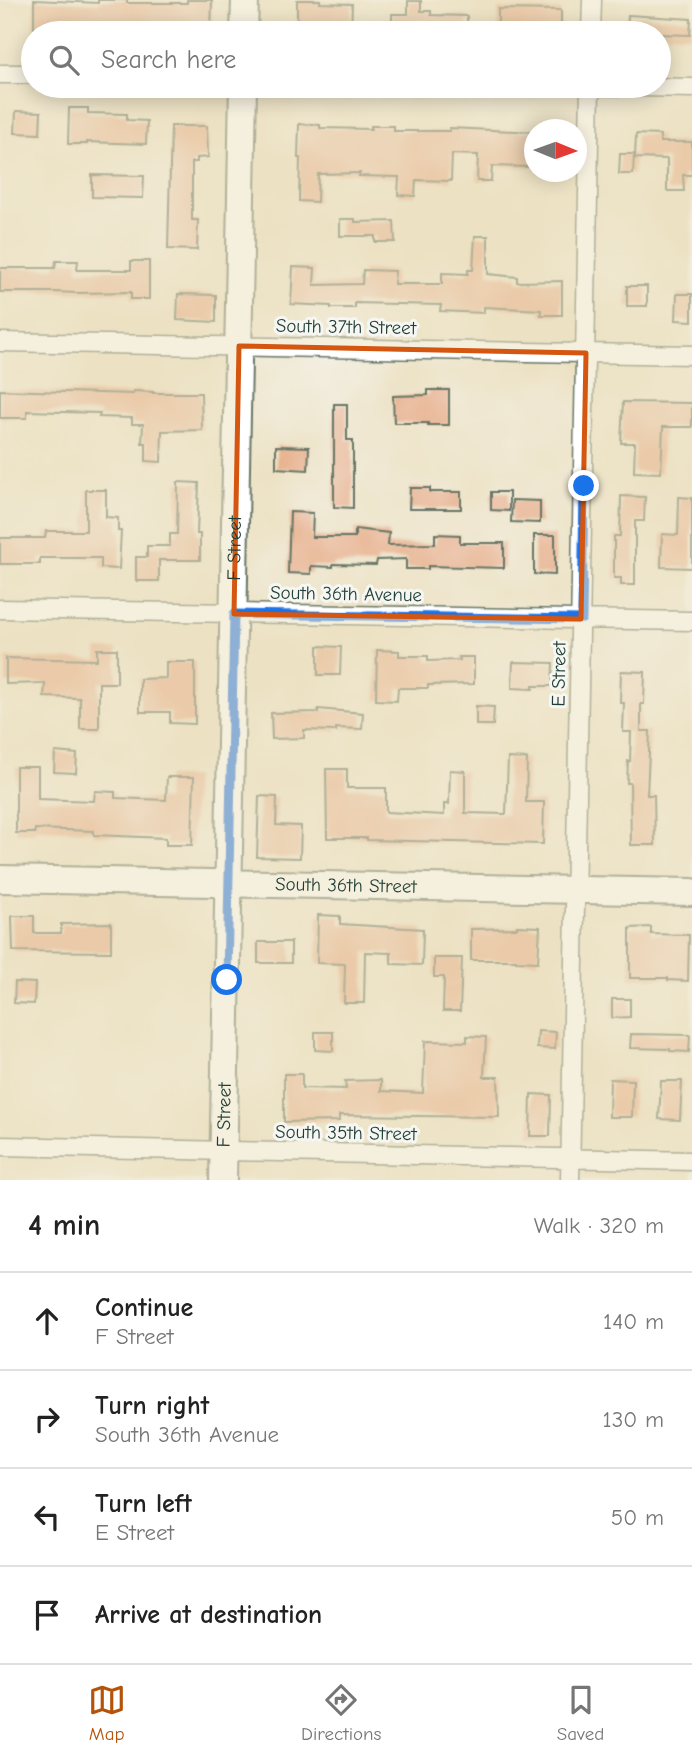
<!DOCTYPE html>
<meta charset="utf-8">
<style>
body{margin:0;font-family:"Comic Neue",sans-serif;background:#f6f6f6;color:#222}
.compass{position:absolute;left:524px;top:119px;width:63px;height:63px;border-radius:50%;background:#fff;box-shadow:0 4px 18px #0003;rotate:91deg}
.stop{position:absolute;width:21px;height:21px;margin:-16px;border:5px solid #1a73e8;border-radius:50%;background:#fff}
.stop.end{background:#1a73e8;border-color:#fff;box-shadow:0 2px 7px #0008}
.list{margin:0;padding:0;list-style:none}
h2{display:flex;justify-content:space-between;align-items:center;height:91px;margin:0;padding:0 28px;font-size:30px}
h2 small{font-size:23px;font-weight:400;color:#767676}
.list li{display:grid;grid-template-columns:46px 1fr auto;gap:21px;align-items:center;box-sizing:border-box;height:98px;padding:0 28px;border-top:2px solid #e0e0e0}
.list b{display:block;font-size:26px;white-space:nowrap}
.list p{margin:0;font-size:23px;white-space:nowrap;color:#767676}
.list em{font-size:23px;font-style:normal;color:#767676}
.icon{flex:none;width:38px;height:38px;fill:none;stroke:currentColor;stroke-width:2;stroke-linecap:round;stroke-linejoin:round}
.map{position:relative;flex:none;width:692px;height:1180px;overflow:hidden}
.search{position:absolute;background:#fff;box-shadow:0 4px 18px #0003;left:21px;right:21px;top:21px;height:77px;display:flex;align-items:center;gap:18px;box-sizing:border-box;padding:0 24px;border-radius:38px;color:#767676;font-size:26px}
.sheet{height:483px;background:#fff}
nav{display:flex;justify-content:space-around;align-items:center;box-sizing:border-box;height:98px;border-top:2px solid #e0e0e0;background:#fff;font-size:19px;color:#767676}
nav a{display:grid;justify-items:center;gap:4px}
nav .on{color:#b45309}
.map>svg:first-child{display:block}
.building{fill:#e7ae89}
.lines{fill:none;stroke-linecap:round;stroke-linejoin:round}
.street-casing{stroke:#677666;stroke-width:21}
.secondary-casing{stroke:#677666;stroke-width:30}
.street{stroke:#fff;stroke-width:18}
.secondary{stroke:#fff;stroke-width:26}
.route{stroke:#1a73e8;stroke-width:9}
.marked{fill:none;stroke:#d45610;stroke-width:5;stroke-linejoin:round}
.labels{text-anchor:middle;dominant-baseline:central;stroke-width:6;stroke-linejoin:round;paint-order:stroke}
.street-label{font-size:19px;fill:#1f3d34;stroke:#f6f6f2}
</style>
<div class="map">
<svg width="692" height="1180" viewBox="0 0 692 1180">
<rect width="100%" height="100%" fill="#f6f6f2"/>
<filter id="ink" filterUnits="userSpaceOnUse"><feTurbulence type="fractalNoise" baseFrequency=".0143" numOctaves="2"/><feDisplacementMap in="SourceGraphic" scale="14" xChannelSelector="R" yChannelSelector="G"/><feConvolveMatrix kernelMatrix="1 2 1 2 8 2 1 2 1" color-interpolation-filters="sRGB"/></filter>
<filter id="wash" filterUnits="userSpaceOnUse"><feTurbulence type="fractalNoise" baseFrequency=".00686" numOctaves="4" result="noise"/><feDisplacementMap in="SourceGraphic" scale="28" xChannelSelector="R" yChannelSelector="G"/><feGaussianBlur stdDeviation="1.57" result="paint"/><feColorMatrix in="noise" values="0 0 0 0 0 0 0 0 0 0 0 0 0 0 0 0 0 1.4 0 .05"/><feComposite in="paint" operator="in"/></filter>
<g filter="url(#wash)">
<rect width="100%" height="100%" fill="#ece1c3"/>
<g id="blocks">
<path class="building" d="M 34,0 L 98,3 L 98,0 L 127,0 L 127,3 L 187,3 L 187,0 L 212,0 L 211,33 L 34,33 Z
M 297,0 L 320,0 L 320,3 L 352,4 L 351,33 L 297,33 Z
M 408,1 L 421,1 L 421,11 L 431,11 L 431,15 L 467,16 L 467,33 L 392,33 L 392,14 L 408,14 Z
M 498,9 L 561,10 L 561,33 L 498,32 Z
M 628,15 L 691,19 L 690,35 L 627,33 Z
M 69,108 L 88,108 L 88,113 L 127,114 L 127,120 L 147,121 L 146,144 L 87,142 L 87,144 L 68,144 Z
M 16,111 L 41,112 L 40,134 L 15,133 Z
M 299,124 L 320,125 L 320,128 L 371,129 L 371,126 L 394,126 L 394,131 L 450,131 L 450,128 L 535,132 L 535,154 L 531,154 L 531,167 L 492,166 L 491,181 L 477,181 L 478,155 L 452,154 L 451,181 L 416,180 L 415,196 L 398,195 L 399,177 L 359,176 L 360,173 L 318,174 L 317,202 L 299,201 L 300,158 L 298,158 Z
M 171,126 L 207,126 L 208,157 L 197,158 L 197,162 L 192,162 L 192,220 L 198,220 L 197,250 L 168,249 Z
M 636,134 L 660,135 L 660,142 L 692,142 L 692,175 L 683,175 L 684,191 L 667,191 L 667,159 L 635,158 Z
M 620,154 L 634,154 L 633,174 L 619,174 Z
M 92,175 L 144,176 L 143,198 L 92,197 Z
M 340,219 L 355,219 L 355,222 L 394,221 L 395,242 L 375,242 L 375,236 L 340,236 Z
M 475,236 L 488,236 L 488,274 L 517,277 L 517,282 L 562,281 L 562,315 L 541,315 L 541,310 L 484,307 L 484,313 L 440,311 L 441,305 L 355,303 L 355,308 L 331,308 L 331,306 L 291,304 L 293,267 L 315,268 L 314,285 L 362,284 L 363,270 L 395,271 L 394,284 L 442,284 L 442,273 L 468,274 L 468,270 L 473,270 Z
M 56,261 L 78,261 L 77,270 L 131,270 L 131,261 L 149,261 L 149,299 L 131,299 L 131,292 L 77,293 L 55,292 L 0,292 L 0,268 L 55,268 Z
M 627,286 L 647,286 L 647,306 L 627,306 Z
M 178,294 L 216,295 L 216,322 L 177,320 Z
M 677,294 L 692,294 L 692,321 L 676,320 Z
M 0,390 L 100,393 L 133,394 L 133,391 L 153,392 L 153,393 L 201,393 L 202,430 L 162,431 L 161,462 L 146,461 L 146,443 L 142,443 L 143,424 L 132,424 L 132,418 L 99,417 L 100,413 L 27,411 L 27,418 L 0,418 Z
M 428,390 L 449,390 L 449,425 L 428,425 L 428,423 L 394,423 L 393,396 L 428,395 Z
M 623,402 L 692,403 L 692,427 L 663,427 L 661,473 L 634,472 L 635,443 L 621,443 Z
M 334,404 L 347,404 L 347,440 L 353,440 L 353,508 L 334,507 Z
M 276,446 L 309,447 L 308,470 L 276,468 Z
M 178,482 L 199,483 L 197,534 L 200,534 L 200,560 L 159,560 L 159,581 L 136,581 L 136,557 L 147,557 L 147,546 L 170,546 L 170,534 L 177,534 Z
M 410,488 L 430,488 L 430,492 L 461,492 L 461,509 L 409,509 Z
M 86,490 L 106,490 L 106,517 L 118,518 L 118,531 L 121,531 L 119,569 L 101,568 L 101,558 L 40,558 L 40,564 L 0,564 L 0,538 L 45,538 L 46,531 L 86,531 Z
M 491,492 L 509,492 L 509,511 L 491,510 Z
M 621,496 L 645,497 L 644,521 L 635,521 L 635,585 L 621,585 L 621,578 L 614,578 L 614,536 L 620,536 Z
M 679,497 L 692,498 L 692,568 L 661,567 L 662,534 L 678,535 Z
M 512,500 L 540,501 L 540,523 L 511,522 Z
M 290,512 L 313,513 L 312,537 L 355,537 L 355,529 L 389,533 L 388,545 L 435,544 L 435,534 L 460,535 L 460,543 L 504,543 L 504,568 L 428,566 L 428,569 L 406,569 L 406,559 L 377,560 L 376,565 L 333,564 L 333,567 L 311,566 L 311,574 L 288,573 Z
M 534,535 L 555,535 L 555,575 L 534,574 Z
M 318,646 L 341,647 L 340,675 L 318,675 Z
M 97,649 L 117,649 L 117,683 L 99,683 L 99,729 L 80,729 L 80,698 L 44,697 L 45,683 L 6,684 L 6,658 L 97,660 Z
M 377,650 L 399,651 L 399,656 L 428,656 L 428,661 L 460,660 L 459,657 L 474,657 L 474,684 L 428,685 L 428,688 L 398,688 L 397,701 L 376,700 Z
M 166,662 L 195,662 L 195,724 L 170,723 L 170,712 L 140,712 L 140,679 L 166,678 Z
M 513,662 L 553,663 L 552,686 L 533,686 L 533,689 L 512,688 Z
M 621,671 L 645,672 L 644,704 L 641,704 L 641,731 L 650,731 L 647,795 L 654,795 L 655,845 L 631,845 L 630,783 L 627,783 L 628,761 L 630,761 L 631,732 L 623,732 L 624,703 L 620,703 Z
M 476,706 L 494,707 L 493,725 L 476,725 Z
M 318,709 L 363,713 L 362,729 L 336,728 L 336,731 L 304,730 L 304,738 L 272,739 L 271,713 L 318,712 Z
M 55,752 L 77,754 L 76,773 L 54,772 Z
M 508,758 L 527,759 L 526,802 L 544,802 L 543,844 L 367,840 L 367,838 L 327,838 L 326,769 L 347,769 L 347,788 L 386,788 L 386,812 L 444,815 L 444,804 L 449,804 L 450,770 L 465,771 L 465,813 L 506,814 Z
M 16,767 L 38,767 L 38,799 L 94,801 L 95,791 L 115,792 L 115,798 L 166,800 L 167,777 L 194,777 L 192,845 L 166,845 L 166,838 L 94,835 L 94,831 L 35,829 L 35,833 L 16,833 Z
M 259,796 L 277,797 L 276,825 L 301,826 L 300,858 L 257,857 Z
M 318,915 L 340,916 L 340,924 L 423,929 L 422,965 L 391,964 L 391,953 L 365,952 L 364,1003 L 344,1003 L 345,964 L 317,963 Z
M 12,916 L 34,916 L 34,933 L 61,933 L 61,924 L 111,923 L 111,952 L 13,951 Z
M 517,926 L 540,927 L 538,962 L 516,961 L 516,960 L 471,960 L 471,929 L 517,928 Z
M 651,927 L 651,934 L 689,935 L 688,981 L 668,980 L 668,978 L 630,978 L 630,928 Z
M 258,942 L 291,942 L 291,963 L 258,963 Z
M 434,958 L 462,958 L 460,1011 L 443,1011 L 444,977 L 434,977 Z
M 15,982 L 35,983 L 34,1004 L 14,1003 Z
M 612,999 L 630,999 L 630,1017 L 612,1018 Z
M 538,1031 L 556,1032 L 555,1049 L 537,1048 Z
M 315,1032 L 333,1032 L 333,1051 L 315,1050 Z
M 631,1034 L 690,1035 L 689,1052 L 670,1051 L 670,1049 L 630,1048 Z
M 467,1036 L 486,1037 L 484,1077 L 498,1077 L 499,1117 L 339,1115 L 339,1121 L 284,1122 L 284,1074 L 302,1074 L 302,1088 L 346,1089 L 345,1081 L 381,1080 L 381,1091 L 423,1093 L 425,1041 L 467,1042 Z
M 610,1079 L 633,1080 L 632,1117 L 609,1117 Z
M 661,1081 L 682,1081 L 680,1120 L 659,1119 Z
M 531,1094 L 551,1095 L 550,1136 L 530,1136 Z"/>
</g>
</g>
<g filter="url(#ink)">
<use href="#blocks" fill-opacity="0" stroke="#677666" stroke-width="2"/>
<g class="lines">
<g class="street-casing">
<path id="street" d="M 591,33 L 592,0
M 0,74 L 33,74
M 591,86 L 692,88
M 0,342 L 692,355
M 0,609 L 692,621
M 0,1146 L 692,1161
M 570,1180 L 590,86"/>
</g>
<g class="secondary-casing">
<g id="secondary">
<path d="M 244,33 L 245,0"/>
<path id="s1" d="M 0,879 L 692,892"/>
<path id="s2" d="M 223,1180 L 243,86"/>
</g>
</g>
<use href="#street" class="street"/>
<use href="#secondary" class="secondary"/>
</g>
</g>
<g class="lines" filter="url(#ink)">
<path class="route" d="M 227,980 L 234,614 L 582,619 L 584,486"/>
</g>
<path d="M0 0H692V1180H0ZM 239,346 L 586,353 L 581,619 L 234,614 Z" fill="#ece1c3" fill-opacity=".55" fill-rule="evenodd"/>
<path class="marked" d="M 239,346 L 586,353 L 581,619 L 234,614 Z"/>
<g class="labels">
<g class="street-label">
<text transform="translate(346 327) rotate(1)">South 37th Street</text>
<text stroke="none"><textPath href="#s2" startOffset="632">F Street</textPath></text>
<text transform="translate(346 594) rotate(1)">South 36th Avenue</text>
<text transform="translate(559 674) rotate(-89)">E Street</text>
<text stroke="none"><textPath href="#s1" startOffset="346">South 36th Street</textPath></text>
<text stroke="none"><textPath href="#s2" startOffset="65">F Street</textPath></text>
<text transform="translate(346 1133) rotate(1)">South 35th Street</text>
</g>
</g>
</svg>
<svg class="compass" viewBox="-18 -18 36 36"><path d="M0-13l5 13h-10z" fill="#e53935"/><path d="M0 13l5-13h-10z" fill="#767676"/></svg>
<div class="stop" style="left:227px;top:980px"></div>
<div class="stop end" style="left:584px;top:486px"></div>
<div class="search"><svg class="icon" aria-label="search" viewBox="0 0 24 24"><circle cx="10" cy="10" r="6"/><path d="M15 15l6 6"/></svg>Search here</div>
</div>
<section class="sheet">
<h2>4 min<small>Walk · 320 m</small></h2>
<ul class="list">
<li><svg class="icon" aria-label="ahead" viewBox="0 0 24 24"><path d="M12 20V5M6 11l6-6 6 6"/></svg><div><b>Continue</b><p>F Street</p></div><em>140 m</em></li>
<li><svg class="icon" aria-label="right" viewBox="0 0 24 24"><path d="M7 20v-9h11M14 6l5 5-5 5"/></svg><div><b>Turn right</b><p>South 36th Avenue</p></div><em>130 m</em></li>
<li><svg class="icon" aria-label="left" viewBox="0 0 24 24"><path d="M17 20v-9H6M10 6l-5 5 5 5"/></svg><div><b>Turn left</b><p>E Street</p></div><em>50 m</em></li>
<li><svg class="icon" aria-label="arrive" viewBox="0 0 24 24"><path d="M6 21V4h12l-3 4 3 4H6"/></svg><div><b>Arrive at destination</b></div></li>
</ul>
</section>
<nav>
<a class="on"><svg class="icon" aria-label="map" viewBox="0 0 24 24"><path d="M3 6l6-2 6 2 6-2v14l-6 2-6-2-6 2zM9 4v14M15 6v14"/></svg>Map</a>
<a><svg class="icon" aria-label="directions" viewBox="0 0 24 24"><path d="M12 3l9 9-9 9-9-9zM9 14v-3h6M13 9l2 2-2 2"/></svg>Directions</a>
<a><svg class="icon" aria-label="saved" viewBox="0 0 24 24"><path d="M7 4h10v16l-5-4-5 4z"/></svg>Saved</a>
</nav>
